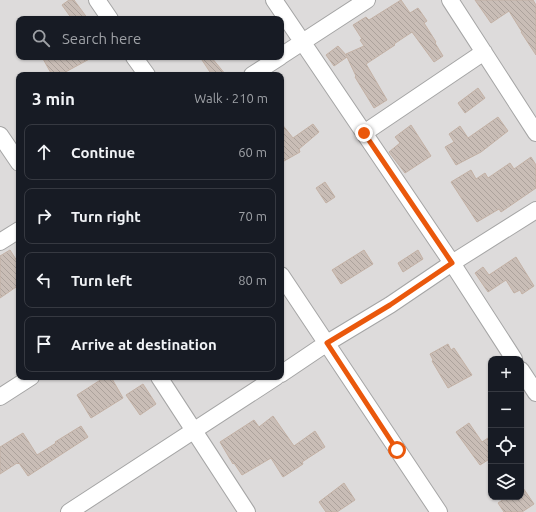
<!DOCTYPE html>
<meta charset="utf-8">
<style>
body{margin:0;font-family:Ubuntu,sans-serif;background:#20242c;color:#f1f3f6}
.controls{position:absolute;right:12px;bottom:12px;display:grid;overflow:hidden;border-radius:8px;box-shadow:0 1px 3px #0004}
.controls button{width:36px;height:36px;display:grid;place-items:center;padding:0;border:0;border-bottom:1px solid #363941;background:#171b24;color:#f1f3f6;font:20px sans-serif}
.stop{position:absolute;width:12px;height:12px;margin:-9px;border:3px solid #ea580c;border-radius:50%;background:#fff}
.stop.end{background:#ea580c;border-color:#fff;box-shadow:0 1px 4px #0008}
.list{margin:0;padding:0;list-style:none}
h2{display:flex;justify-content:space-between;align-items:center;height:52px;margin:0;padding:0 16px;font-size:17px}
h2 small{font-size:13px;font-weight:400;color:#9ea1a6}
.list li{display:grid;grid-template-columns:26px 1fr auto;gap:12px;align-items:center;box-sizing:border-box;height:56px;margin:0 8px 8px;padding:0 8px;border:1px solid #363941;border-radius:8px}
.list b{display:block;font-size:15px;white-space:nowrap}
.list em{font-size:13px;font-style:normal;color:#9ea1a6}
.icon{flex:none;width:22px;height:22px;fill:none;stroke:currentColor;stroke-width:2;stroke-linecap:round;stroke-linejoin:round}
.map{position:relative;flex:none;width:536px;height:512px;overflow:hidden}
.search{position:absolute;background:#171b24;box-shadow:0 1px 3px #0004;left:16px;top:16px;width:268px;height:44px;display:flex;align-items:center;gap:10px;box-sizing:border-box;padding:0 14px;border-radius:8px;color:#9ea1a6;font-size:15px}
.panel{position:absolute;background:#171b24;box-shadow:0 1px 3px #0004;left:16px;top:72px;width:268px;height:308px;border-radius:8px}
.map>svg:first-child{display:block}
.residential{fill:#dddbdb;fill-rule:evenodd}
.building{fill:url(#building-back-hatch);stroke:#c3b1a5}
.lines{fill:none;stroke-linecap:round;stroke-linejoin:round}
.street-casing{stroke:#a5a5a5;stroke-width:18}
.street{stroke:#fff;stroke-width:16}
.route{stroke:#ea580c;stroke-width:5}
</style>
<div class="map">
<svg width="536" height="512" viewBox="0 0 536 512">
<defs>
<pattern id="building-back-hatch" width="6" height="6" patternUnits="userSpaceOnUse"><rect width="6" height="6" fill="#c9bdb6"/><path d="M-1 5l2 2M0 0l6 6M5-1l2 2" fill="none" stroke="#aca29c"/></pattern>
</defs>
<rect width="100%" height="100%" fill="#f0ebe4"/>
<path class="residential" d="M 0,0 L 536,0 L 536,512 L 0,512 ZM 19,19 L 281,19 L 281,57 L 19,57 ZM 19,75 L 281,75 L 281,377 L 19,377 ZM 491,359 L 521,359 L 521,497 L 491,497 Z"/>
<path class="building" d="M 69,0 L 74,0 L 88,19 L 72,19 L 62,5 Z
M 401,0 L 410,13 L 418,8 L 427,21 L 424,23 L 436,42 L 435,43 L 443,56 L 434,62 L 412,32 L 394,44 L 395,45 L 366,64 L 387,100 L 374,108 L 355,77 L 356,76 L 347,57 L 334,66 L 326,55 L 338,46 L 347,56 L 346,54 L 364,46 L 360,40 L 362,39 L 353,25 L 366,17 L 369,20 Z
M 475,0 L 533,0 L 536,5 L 536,55 L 521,32 L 522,32 L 509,11 L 491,23 Z
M 42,57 L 93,57 L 60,75 L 52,75 Z
M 200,57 L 211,57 L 226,75 L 212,75 Z
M 478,88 L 485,98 L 465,113 L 458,103 Z
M 498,117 L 508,131 L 481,152 L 456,165 L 445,147 L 454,142 L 449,134 L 460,126 L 468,138 Z
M 281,123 L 293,138 L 313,124 L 319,132 L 299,149 L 300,152 L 284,161 L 281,154 Z
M 411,125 L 431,156 L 405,173 L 389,152 L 400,143 L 395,137 Z
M 531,157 L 536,165 L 536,188 L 501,212 L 499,209 L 477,222 L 451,182 L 471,170 L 476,179 L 485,173 L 488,178 L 510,163 L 514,169 Z
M 325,182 L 335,197 L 326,203 L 316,188 Z
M 10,250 L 19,264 L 19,285 L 0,298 L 0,256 Z
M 364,250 L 373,264 L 341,284 L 332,270 Z
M 418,250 L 423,259 L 403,272 L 398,263 Z
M 516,257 L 534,286 L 522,294 L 520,290 L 514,293 L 506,280 L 488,292 L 475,273 L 483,267 L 489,275 Z
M 448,344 L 451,350 L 454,348 L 472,375 L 448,388 L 432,361 L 433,360 L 430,354 Z
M 105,377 L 111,377 L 123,398 L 91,418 L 77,395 Z
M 143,384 L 156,404 L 140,415 L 126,395 Z
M 273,416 L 294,446 L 315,431 L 325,447 L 302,462 L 303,464 L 283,477 L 271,458 L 242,475 L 234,463 L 233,464 L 220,442 L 254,420 L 259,427 Z
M 469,423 L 482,442 L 491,436 L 491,458 L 480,465 L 456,432 Z
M 81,426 L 88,437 L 28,476 L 19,463 L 18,464 L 17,463 L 0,474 L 0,447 L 23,433 L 37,455 L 56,443 L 55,442 Z
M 344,483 L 355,500 L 337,512 L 326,512 L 319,502 Z
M 521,485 L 534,504 L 522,512 L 504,512 L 498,503 L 507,497 L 521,497 Z"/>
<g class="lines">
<g class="street-casing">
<path id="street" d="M 97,0 L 110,19
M 274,0 L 452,263 L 514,359
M 450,0 L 536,133
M 281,56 L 367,0
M 134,57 L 147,75
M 252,75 L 280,57
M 364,133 L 484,52
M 0,135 L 19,163
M 0,242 L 19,230
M 281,275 L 439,512
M 521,370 L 536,393
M 281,374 L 327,343 L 390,305 L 452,263 L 536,210
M 159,377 L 247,512
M 0,397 L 31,377
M 69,512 L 276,377"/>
</g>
<use href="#street" class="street"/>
</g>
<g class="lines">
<path class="route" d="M 364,133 L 452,263 L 390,305 L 327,343 L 397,450"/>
</g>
</svg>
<div class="controls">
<button>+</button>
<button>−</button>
<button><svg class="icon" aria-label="locate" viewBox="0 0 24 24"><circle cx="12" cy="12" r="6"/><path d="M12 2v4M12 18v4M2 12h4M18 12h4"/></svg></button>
<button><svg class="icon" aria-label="layers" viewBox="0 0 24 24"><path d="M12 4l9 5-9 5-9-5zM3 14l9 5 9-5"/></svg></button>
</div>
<div class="stop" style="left:397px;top:450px"></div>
<div class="stop end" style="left:364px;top:133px"></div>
<div class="search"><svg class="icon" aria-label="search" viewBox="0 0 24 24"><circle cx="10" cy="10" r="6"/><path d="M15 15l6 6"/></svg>Search here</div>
<section class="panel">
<h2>3 min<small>Walk · 210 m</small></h2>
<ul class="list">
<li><svg class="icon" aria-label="ahead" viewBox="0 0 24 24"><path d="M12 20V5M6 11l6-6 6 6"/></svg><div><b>Continue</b></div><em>60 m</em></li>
<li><svg class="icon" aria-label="right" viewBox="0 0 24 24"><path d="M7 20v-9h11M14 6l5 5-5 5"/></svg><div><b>Turn right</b></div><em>70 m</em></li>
<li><svg class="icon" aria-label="left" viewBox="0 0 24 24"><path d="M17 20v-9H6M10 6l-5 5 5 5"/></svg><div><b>Turn left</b></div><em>80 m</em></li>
<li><svg class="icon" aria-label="arrive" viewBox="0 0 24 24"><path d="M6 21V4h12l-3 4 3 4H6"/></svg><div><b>Arrive at destination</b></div></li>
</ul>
</section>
</div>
